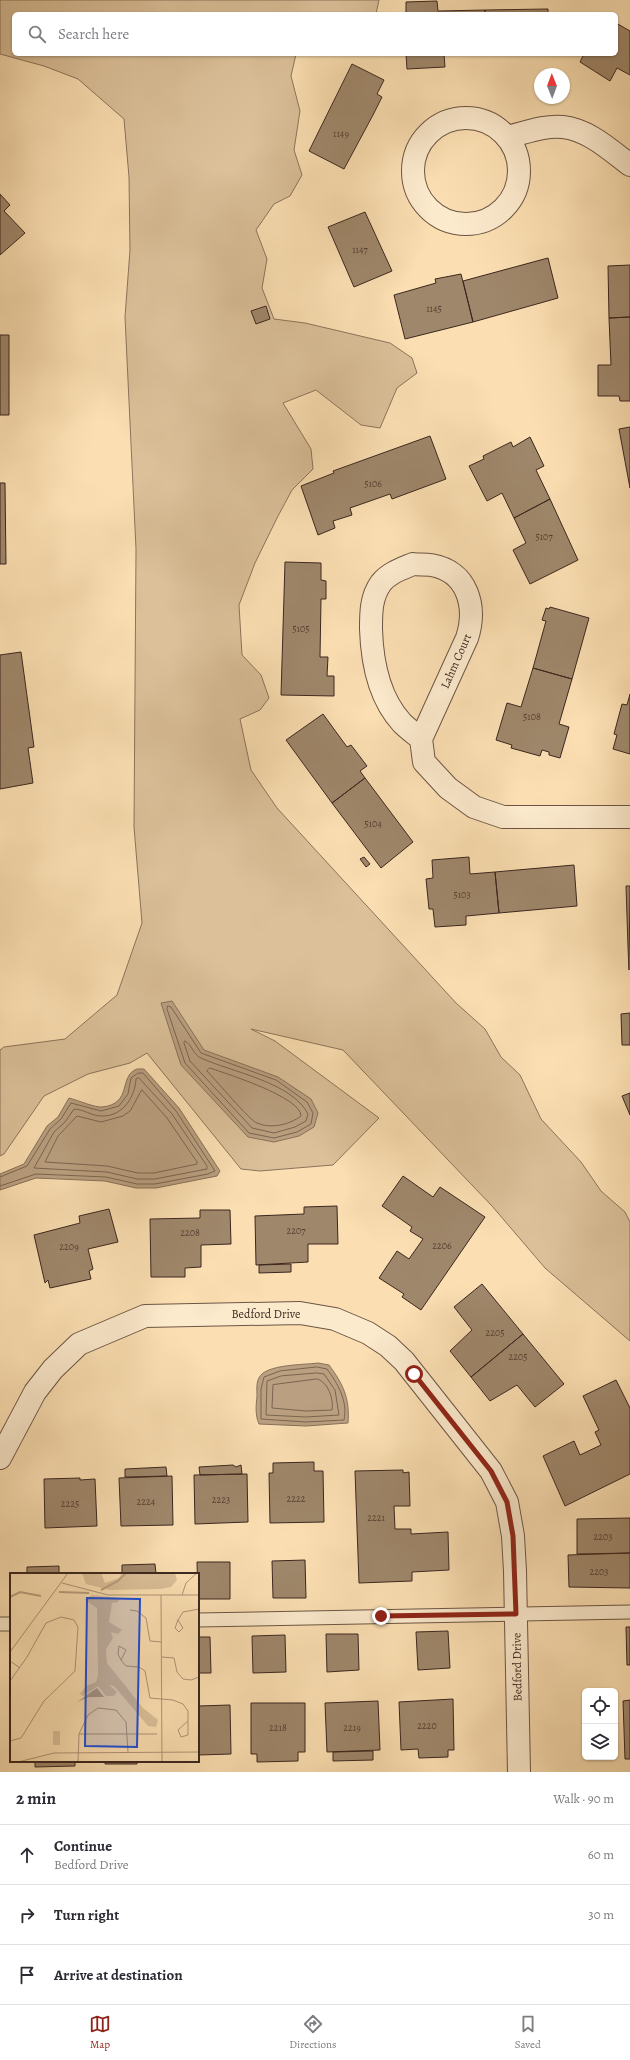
<!DOCTYPE html>
<meta charset="utf-8">
<style>
body{margin:0;font-family:Alegreya,serif;background:#f2f2f3;color:#2b2b33}
.controls{position:absolute;right:12px;bottom:12px;display:grid;overflow:hidden;border-radius:6px;box-shadow:0 1px 3px #0004}
.controls button{width:36px;height:36px;display:grid;place-items:center;padding:0;border:0;border-bottom:1px solid #e1e1e2;background:#fff;color:#2b2b33;font:20px sans-serif}
.compass{position:absolute;left:534px;top:68px;width:36px;height:36px;border-radius:50%;background:#fff;box-shadow:0 1px 3px #0004;rotate:359deg}
.stop{position:absolute;width:12px;height:12px;margin:-9px;border:3px solid #8f2418;border-radius:50%;background:#fff}
.stop.end{background:#8f2418;border-color:#fff;box-shadow:0 1px 4px #0008}
.list{margin:0;padding:0;list-style:none}
h2{display:flex;justify-content:space-between;align-items:center;height:52px;margin:0;padding:0 16px;font-size:17px}
h2 small{font-size:13px;font-weight:400;color:#7c7c81}
.list li{display:grid;grid-template-columns:26px 1fr auto;gap:12px;align-items:center;box-sizing:border-box;height:60px;padding:0 16px;border-top:1px solid #e1e1e2}
.list b{display:block;font-size:15px;white-space:nowrap}
.list p{margin:0;font-size:13px;white-space:nowrap;color:#7c7c81}
.list em{font-size:13px;font-style:normal;color:#7c7c81}
.icon{flex:none;width:22px;height:22px;fill:none;stroke:currentColor;stroke-width:2;stroke-linecap:round;stroke-linejoin:round}
.map{position:relative;flex:none;width:630px;height:1772px;overflow:hidden}
.search{position:absolute;background:#fff;box-shadow:0 1px 3px #0004;left:12px;right:12px;top:12px;height:44px;display:flex;align-items:center;gap:10px;box-sizing:border-box;padding:0 14px;border-radius:6px;color:#7c7c81;font-size:15px}
.sheet{height:232px;background:#fff}
nav{display:flex;justify-content:space-around;align-items:center;box-sizing:border-box;height:56px;border-top:1px solid #e1e1e2;background:#fff;font-size:11px;color:#7c7c81}
nav a{display:grid;justify-items:center;gap:2px}
nav .on{color:#8f2418}
.map>svg:first-child{display:block}
.green{fill:#dbc099;stroke:#8c745c}
.water{fill:#baa080;stroke:#887059}
.lines{fill:none;stroke-linecap:round;stroke-linejoin:round}
.shore{stroke:#7b6450;stroke-width:1}
.building{fill:#9f876b;stroke:#3c271f}
.lane-casing{stroke:#6c5544;stroke-width:15}
.street-casing{stroke:#6c5544;stroke-width:24}
.lane{stroke:#fceacd;stroke-width:13}
.street{stroke:#fceacd;stroke-width:22}
.route{stroke:#8f2418;stroke-width:5}
.labels{text-anchor:middle;dominant-baseline:central;stroke-width:4;stroke-linejoin:round;paint-order:stroke}
.number-label{font-size:10px;fill:#553f32}
.street-label{font-size:12px;fill:#3c271f;stroke:#fceacd}
.inset-river{fill:none;stroke:#baa080;stroke-width:2}
.inset-road{fill:none;stroke:#af9577;stroke-width:1}
.view{fill:#1d4ed8;fill-opacity:0.15;stroke:#1d4ed8;stroke-width:2}
.inset-edge{fill:none;stroke:#3c271f;stroke-width:2}
</style>
<div class="map">
<svg width="630" height="1772" viewBox="0 0 630 1772">
<rect width="100%" height="100%" fill="#fbdfb2"/>
<filter id="stains"><feTurbulence type="fractalNoise" baseFrequency=".005" numOctaves="4"/><feColorMatrix values="0 0 0 0 .2 0 0 0 0 .09 0 0 0 0 .02 0 0 0 .5 -.17"/></filter>
<radialGradient id="worn" r=".72"><stop offset=".6" stop-color="#630" stop-opacity="0"/><stop offset="1" stop-color="#630" stop-opacity=".3"/></radialGradient>
<path class="green" d="M 0,0 L 379,0 L 376,14 L 14,14 L 14,54 L 296,54 L 291,76 L 300,111 L 294,150 L 302,175 L 290,196 L 274,204 L 256,230 L 267,259 L 262,288 L 274,319 L 305,323 L 390,343 L 412,358 L 417,373 L 397,388 L 380,428 L 361,425 L 316,390 L 283,403 L 311,449 L 313,469 L 292,490 L 277,518 L 255,563 L 239,605 L 242,655 L 261,675 L 269,698 L 260,710 L 240,719 L 251,770 L 277,808 L 456,1003 L 485,1029 L 501,1057 L 520,1075 L 541,1119 L 581,1162 L 601,1191 L 625,1212 L 630,1222 L 630,1341 L 545,1268 L 492,1206 L 343,1050 L 251,1029 L 275,1041 L 379,1118 L 333,1165 L 260,1171 L 241,1169 L 147,1053 L 130,1063 L 88,1074 L 44,1096 L 4,1154 L 0,1156 L 0,1050 L 4,1047 L 65,1039 L 117,995 L 142,923 L 134,827 L 136,549 L 125,317 L 130,250 L 129,177 L 124,119 L 78,79 L 44,66 L 0,54 Z"/>
<path class="water" d="M 172,1001 L 204,1050 L 278,1077 L 311,1099 L 318,1113 L 314,1127 L 299,1136 L 274,1142 L 248,1137 L 181,1065 L 161,1003 Z
M 137,1069 L 144,1069 L 179,1108 L 220,1171 L 217,1176 L 156,1188 L 136,1188 L 105,1181 L 36,1178 L 0,1190 L 0,1174 L 24,1164 L 47,1126 L 58,1117 L 69,1098 C 77,1100 96,1108 102,1107 C 133,1104 118,1076 137,1069 Z
M 318,1363 L 329,1365 C 343,1384 350,1398 348,1423 L 306,1426 L 259,1424 C 255,1415 256,1405 257,1396 C 257,1390 256,1383 259,1378 C 265,1364 304,1365 318,1363 Z"/>
<g class="lines">
<path class="shore" d="M 168,1006 L 171,1007 L 201,1053 L 276,1080 L 307,1102 L 313,1113 L 311,1124 L 297,1132 L 274,1138 L 249,1133 L 185,1063 L 167,1009 Z
M 185,1041 C 192,1044 193,1055 201,1058 C 231,1072 292,1082 308,1114 L 306,1121 L 295,1127 L 274,1133 L 252,1128 L 190,1061 L 184,1043 Z
M 210,1068 C 227,1074 301,1097 301,1116 C 289,1125 271,1129 257,1123 C 250,1121 215,1079 207,1071 Z
M 139,1078 L 172,1114 L 207,1166 L 207,1169 L 155,1179 L 137,1179 L 107,1172 L 34,1168 L 54,1132 L 65,1122 L 74,1109 C 83,1109 92,1116 101,1116 C 122,1117 135,1098 136,1079 Z
M 142,1090 L 167,1118 L 197,1162 L 197,1164 L 154,1173 L 138,1173 L 107,1166 L 45,1162 L 58,1136 L 77,1116 L 101,1122 L 123,1116 L 130,1111 Z
M 0,1177 L 27,1166 L 50,1129 L 61,1119 L 71,1103 L 101,1111 L 119,1106 L 128,1094 L 131,1078 L 138,1073 L 143,1073 L 176,1111 L 215,1171 L 208,1174 L 155,1184 L 137,1184 L 106,1177 L 36,1174 L 0,1186
M 317,1367 L 327,1369 C 338,1384 348,1401 344,1420 L 306,1422 L 261,1419 L 261,1389 L 264,1377 L 280,1371 Z
M 317,1373 L 324,1374 L 335,1390 L 339,1415 L 306,1417 L 266,1415 L 267,1381 L 281,1376 Z
M 317,1379 C 328,1381 334,1400 332,1410 L 306,1411 L 272,1408 L 273,1385 Z"/>
</g>
<path class="building" d="M 437,1 L 438,11 L 485,10 L 485,14 L 406,14 L 406,2 Z
M 548,9 L 548,14 L 485,14 L 485,10 Z
M 616,23 L 630,31 L 630,75 L 617,68 L 610,81 L 580,62 L 584,54 L 616,54 Z
M 406,54 L 444,54 L 445,67 L 407,69 Z
M 352,64 L 384,80 L 377,94 L 382,97 L 373,115 L 344,169 L 309,151 Z
M 0,194 L 10,205 L 4,211 L 25,233 L 0,255 Z
M 365,212 L 392,271 L 354,287 L 328,227 Z
M 548,258 L 558,298 L 473,322 L 463,281 Z
M 630,265 L 630,317 L 609,318 L 608,266 Z
M 461,274 L 473,322 L 405,339 L 394,295 L 436,283 L 435,279 Z
M 266,306 L 270,319 L 256,324 L 251,311 Z
M 630,317 L 630,401 L 620,401 L 619,396 L 598,396 L 598,365 L 611,365 L 609,318 Z
M 0,335 L 9,335 L 9,415 L 0,415 Z
M 630,427 L 630,488 L 619,429 Z
M 430,436 L 446,479 L 392,499 L 390,494 L 350,508 L 352,515 L 333,521 L 335,528 L 318,535 L 301,486 L 334,473 L 333,471 Z
M 530,437 L 544,466 L 536,470 L 550,499 L 514,518 L 502,493 L 487,501 L 469,466 L 484,459 L 483,456 L 511,442 L 513,447 Z
M 0,483 L 5,483 L 6,564 L 0,564 Z
M 550,499 L 578,560 L 530,584 L 513,550 L 526,543 L 514,518 Z
M 285,562 L 321,563 L 321,580 L 326,581 L 326,599 L 321,599 L 320,657 L 328,657 L 327,676 L 334,676 L 334,696 L 281,695 Z
M 550,607 L 589,618 L 572,679 L 533,668 L 546,621 L 542,620 L 546,608 L 549,609 Z
M 21,652 L 34,747 L 28,748 L 33,783 L 0,789 L 0,655 Z
M 533,668 L 572,679 L 559,724 L 569,727 L 560,758 L 549,755 L 549,752 L 542,750 L 540,756 L 511,748 L 512,745 L 496,740 L 507,703 L 521,707 Z
M 630,694 L 630,754 L 613,749 L 617,735 L 614,734 L 622,704 L 627,705 Z
M 323,714 L 347,747 L 351,745 L 367,766 L 360,771 L 365,778 L 332,803 L 286,740 Z
M 365,778 L 413,842 L 381,868 L 332,803 Z
M 364,857 L 370,864 L 366,867 L 360,859 Z
M 469,857 L 470,874 L 495,872 L 499,913 L 466,916 L 466,925 L 435,927 L 433,909 L 429,909 L 426,879 L 433,878 L 432,860 Z
M 574,865 L 577,906 L 499,913 L 495,872 Z
M 626,886 L 630,886 L 629,970 L 628,947 Z
M 630,1013 L 630,1045 L 622,1045 L 621,1014 Z
M 630,1093 L 630,1115 L 622,1096 Z
M 403,1176 L 433,1197 L 440,1187 L 485,1217 L 421,1310 L 402,1297 L 404,1294 L 379,1278 L 397,1251 L 409,1259 L 423,1239 L 410,1231 L 412,1227 L 382,1206 Z
M 337,1206 L 338,1244 L 308,1244 L 308,1262 L 256,1265 L 255,1216 L 304,1214 L 304,1207 Z
M 109,1209 L 118,1242 L 88,1249 L 93,1269 L 89,1271 L 91,1279 L 50,1288 L 48,1280 L 45,1283 L 34,1235 L 80,1223 L 79,1216 Z
M 200,1210 L 230,1210 L 231,1244 L 201,1245 L 201,1267 L 185,1268 L 185,1277 L 151,1277 L 150,1219 L 200,1218 Z
M 291,1264 L 291,1272 L 259,1273 L 259,1265 Z
M 482,1284 L 523,1334 L 471,1377 L 450,1351 L 472,1330 L 454,1307 Z
M 523,1334 L 564,1384 L 535,1407 L 517,1385 L 490,1401 L 471,1377 Z
M 616,1380 L 630,1408 L 630,1474 L 565,1506 L 543,1456 L 574,1441 L 580,1455 L 601,1445 L 595,1432 L 599,1430 L 583,1396 Z
M 314,1462 L 314,1471 L 323,1471 L 324,1522 L 270,1523 L 269,1473 L 273,1473 L 273,1463 Z
M 233,1465 L 236,1467 L 241,1465 L 242,1474 L 200,1475 L 199,1467 Z
M 166,1467 L 167,1476 L 125,1477 L 125,1469 Z
M 403,1470 L 403,1473 L 409,1472 L 410,1506 L 394,1506 L 395,1529 L 411,1529 L 411,1534 L 448,1532 L 449,1570 L 412,1572 L 412,1581 L 359,1583 L 355,1471 Z
M 247,1474 L 248,1522 L 195,1524 L 194,1475 Z
M 172,1476 L 173,1525 L 121,1526 L 119,1478 Z
M 80,1478 L 80,1480 L 95,1479 L 97,1526 L 45,1528 L 44,1479 Z
M 630,1518 L 630,1553 L 577,1554 L 577,1519 Z
M 630,1553 L 630,1588 L 569,1587 L 568,1555 Z
M 305,1560 L 306,1598 L 273,1598 L 272,1561 Z
M 197,1562 L 230,1562 L 230,1599 L 198,1599 Z
M 155,1564 L 156,1574 L 122,1574 L 122,1565 Z
M 59,1566 L 59,1574 L 27,1574 L 27,1567 Z
M 626,1627 L 630,1627 L 630,1665 L 627,1665 Z
M 448,1631 L 450,1668 L 418,1670 L 416,1632 Z
M 326,1634 L 358,1634 L 359,1670 L 327,1672 Z
M 285,1635 L 286,1672 L 253,1673 L 252,1636 Z
M 198,1637 L 210,1637 L 211,1673 L 198,1673 Z
M 453,1699 L 454,1750 L 448,1750 L 448,1757 L 419,1758 L 418,1749 L 401,1750 L 399,1702 Z
M 630,1700 L 630,1759 L 625,1759 L 623,1701 Z
M 378,1701 L 380,1750 L 327,1752 L 325,1703 Z
M 251,1703 L 305,1703 L 305,1752 L 298,1752 L 298,1761 L 257,1762 L 257,1754 L 251,1754 Z
M 230,1705 L 231,1754 L 198,1755 L 198,1706 Z
M 373,1751 L 373,1760 L 333,1761 L 333,1752 Z
M 35,1761 L 75,1761 L 75,1766 L 35,1767 Z
M 105,1761 L 137,1761 L 137,1764 L 105,1764 Z"/>
<g class="lines">
<g class="lane-casing">
<path id="lane" d="M 198,1620 L 630,1612
M 0,1624 L 11,1624"/>
</g>
<g class="street-casing">
<path id="street" d="M413 171a53 53 0 1 1 106 0a53 53 0 1 1-106 0Z
M 507,137 C 525,133 544,125 563,127 C 589,130 610,150 630,165
M 413,564 C 419,565 425,564 431,565 C 468,571 477,607 467,638 L 421,739 C 415,734 408,729 402,723 C 379,698 372,662 371,629 C 371,612 371,597 381,583 C 389,573 401,569 413,564 Z
M 421,739 L 424,762 L 448,788 L 474,807 L 503,817 L 630,817
M 0,1458 L 35,1392 L 53,1369 L 79,1344 L 145,1316 L 300,1313 L 335,1319 L 368,1333 L 388,1346 L 404,1361 L 491,1471 L 507,1502 L 513,1536 L 515,1571 L 519,1772"/>
</g>
<use href="#lane" class="lane"/>
<use href="#street" class="street"/>
</g>
<g class="lines">
<path class="route" d="M 381,1616 L 516,1614 L 513,1536 L 507,1502 L 491,1471 L 414,1374"/>
</g>
<g class="labels">
<g class="number-label">
<text x="341" y="133">1149</text>
<text x="360" y="249">1147</text>
<text x="434" y="308">1145</text>
<text x="373" y="483">5106</text>
<text x="544" y="536">5107</text>
<text x="301" y="628">5105</text>
<text x="532" y="716">5108</text>
<text x="373" y="823">5104</text>
<text x="462" y="894">5103</text>
<text x="296" y="1230">2207</text>
<text x="190" y="1232">2208</text>
<text x="442" y="1245">2206</text>
<text x="69" y="1246">2209</text>
<text x="495" y="1332">2205</text>
<text x="518" y="1356">2205</text>
<text x="296" y="1498">2222</text>
<text x="221" y="1499">2223</text>
<text x="146" y="1501">2224</text>
<text x="70" y="1503">2225</text>
<text x="376" y="1517">2221</text>
<text x="603" y="1536">2203</text>
<text x="599" y="1571">2203</text>
<text x="427" y="1725">2220</text>
<text x="278" y="1727">2218</text>
<text x="352" y="1727">2219</text>
</g>
<g class="street-label">
<text transform="translate(456 661) rotate(-66)">Lahm Court</text>
<text x="266" y="1314">Bedford Drive</text>
<text transform="translate(517 1667) rotate(-91)">Bedford Drive</text>
</g>
</g>
<g transform="translate(10 1573)">
<rect width="189" height="189" fill="#fbdfb2"/>
<path d="M 72,0 L 91,0 L 95,10 L 109,5 L 112,0 L 165,0 L 167,7 L 161,14 L 150,16 L 100,17 L 76,11 ZM 82,22 L 109,25 L 108,29 L 102,30 L 99,49 L 112,57 L 108,61 L 101,59 L 103,65 L 96,76 L 97,90 L 133,135 L 148,147 L 146,154 L 138,153 L 104,113 L 99,112 L 107,119 L 104,123 L 96,123 L 88,113 L 73,123 L 70,121 L 76,113 L 86,109 L 88,102 L 87,35 L 75,27 ZM 43,158 L 50,158 L 50,172 L 43,172 Z" fill="#dbc099"/>
<path d="M 87,115 L 94,124 L 79,124 L 67,129 Z" fill="#baa080"/>
<path class="inset-river" d="M 91,17 L 108,8 L 116,0M 49,19 L 79,20M 0,24 L 10,19 L 31,23"/>
<path class="inset-road" d="M 52,10 L 98,22 L 189,22M 151,22 L 152,189M 172,22 L 176,10 L 187,0M 120,37 L 127,38 L 136,45 L 140,68 L 152,69M 168,47 L 173,55 L 169,59 L 165,55 ZM 168,47 L 173,39 L 189,36M 109,73 L 116,77 L 111,87 L 108,81 ZM 0,79 L 58,0M 152,84 L 164,85 L 167,99 L 173,106 L 181,107 L 189,104M 111,87 L 116,93 L 129,94 L 135,98 L 140,125 L 163,127 L 173,131 L 178,138 L 178,148M 0,88 L 10,95M 0,108 L 17,84 L 36,50 L 51,44 L 64,47 L 68,54 L 65,98 L 34,128 L 11,165 L 0,168M 178,148 L 178,162 L 171,164 L 168,157 ZM 69,161 L 147,161M 8,189 L 44,180 L 189,179M 68,189 L 69,161 L 78,142 L 88,135 L 106,137 L 116,149 L 118,179"/>
<path class="view" d="M 77,25 L 130,26 L 127,174 L 75,173 Z"/>
<rect width="189" height="189" class="inset-edge"/>
</g>
<rect width="100%" height="100%" filter="url(#stains)"/>
<rect width="100%" height="100%" fill="url(#worn)"/>
</svg>
<div class="controls">
<button><svg class="icon" aria-label="locate" viewBox="0 0 24 24"><circle cx="12" cy="12" r="6"/><path d="M12 2v4M12 18v4M2 12h4M18 12h4"/></svg></button>
<button><svg class="icon" aria-label="layers" viewBox="0 0 24 24"><path d="M12 4l9 5-9 5-9-5zM3 14l9 5 9-5"/></svg></button>
</div>
<svg class="compass" viewBox="-18 -18 36 36"><path d="M0-13l5 13h-10z" fill="#e53935"/><path d="M0 13l5-13h-10z" fill="#7c7c81"/></svg>
<div class="stop" style="left:414px;top:1374px"></div>
<div class="stop end" style="left:381px;top:1616px"></div>
<div class="search"><svg class="icon" aria-label="search" viewBox="0 0 24 24"><circle cx="10" cy="10" r="6"/><path d="M15 15l6 6"/></svg>Search here</div>
</div>
<section class="sheet">
<h2>2 min<small>Walk · 90 m</small></h2>
<ul class="list">
<li><svg class="icon" aria-label="ahead" viewBox="0 0 24 24"><path d="M12 20V5M6 11l6-6 6 6"/></svg><div><b>Continue</b><p>Bedford Drive</p></div><em>60 m</em></li>
<li><svg class="icon" aria-label="right" viewBox="0 0 24 24"><path d="M7 20v-9h11M14 6l5 5-5 5"/></svg><div><b>Turn right</b></div><em>30 m</em></li>
<li><svg class="icon" aria-label="arrive" viewBox="0 0 24 24"><path d="M6 21V4h12l-3 4 3 4H6"/></svg><div><b>Arrive at destination</b></div></li>
</ul>
</section>
<nav>
<a class="on"><svg class="icon" aria-label="map" viewBox="0 0 24 24"><path d="M3 6l6-2 6 2 6-2v14l-6 2-6-2-6 2zM9 4v14M15 6v14"/></svg>Map</a>
<a><svg class="icon" aria-label="directions" viewBox="0 0 24 24"><path d="M12 3l9 9-9 9-9-9zM9 14v-3h6M13 9l2 2-2 2"/></svg>Directions</a>
<a><svg class="icon" aria-label="saved" viewBox="0 0 24 24"><path d="M7 4h10v16l-5-4-5 4z"/></svg>Saved</a>
</nav>
